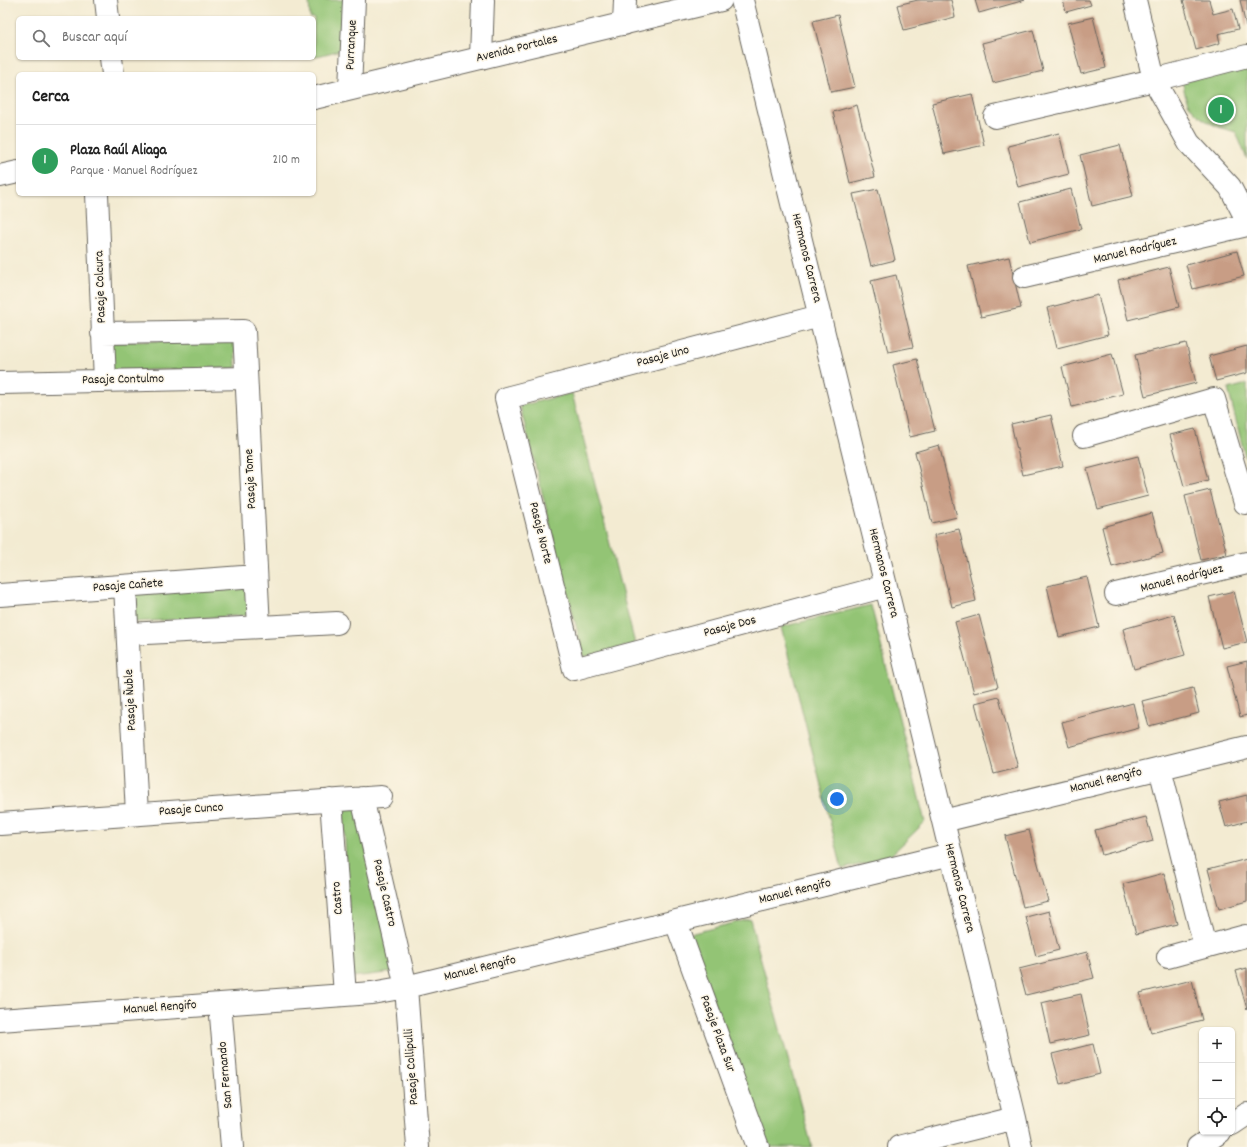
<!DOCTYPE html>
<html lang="es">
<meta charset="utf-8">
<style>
body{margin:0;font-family:Dekko,sans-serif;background:#f2f2f2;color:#222}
.controls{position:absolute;right:12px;bottom:12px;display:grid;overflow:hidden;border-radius:6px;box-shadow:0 1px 3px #0004}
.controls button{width:36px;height:36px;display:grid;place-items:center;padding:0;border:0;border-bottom:1px solid #e0e0e0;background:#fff;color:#222;font:20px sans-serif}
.you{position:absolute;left:837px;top:799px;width:14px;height:14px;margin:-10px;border:3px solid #fff;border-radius:50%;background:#1a73e8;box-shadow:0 0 0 6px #1a73e833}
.badge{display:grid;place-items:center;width:26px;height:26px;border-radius:50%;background:#7c3aed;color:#fff;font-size:13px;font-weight:700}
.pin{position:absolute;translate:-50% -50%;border:2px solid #fff;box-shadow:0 1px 4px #0006}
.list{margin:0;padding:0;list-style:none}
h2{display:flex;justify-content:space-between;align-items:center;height:52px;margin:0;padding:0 16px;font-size:17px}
h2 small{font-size:13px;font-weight:400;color:#767676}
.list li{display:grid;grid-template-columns:26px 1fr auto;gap:12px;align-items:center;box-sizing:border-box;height:72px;padding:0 16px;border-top:1px solid #e0e0e0}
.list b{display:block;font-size:15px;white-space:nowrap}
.list p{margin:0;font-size:13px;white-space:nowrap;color:#767676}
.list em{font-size:13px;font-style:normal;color:#767676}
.icon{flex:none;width:22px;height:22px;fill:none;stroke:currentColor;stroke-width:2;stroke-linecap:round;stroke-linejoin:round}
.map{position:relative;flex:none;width:1247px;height:1147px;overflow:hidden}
.search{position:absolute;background:#fff;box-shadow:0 1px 3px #0004;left:16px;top:16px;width:300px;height:44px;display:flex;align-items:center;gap:10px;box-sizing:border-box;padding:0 14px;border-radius:6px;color:#767676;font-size:15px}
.panel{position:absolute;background:#fff;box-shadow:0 1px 3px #0004;left:16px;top:72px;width:300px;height:124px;border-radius:6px}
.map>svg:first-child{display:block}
.green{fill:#93c474;stroke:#587048}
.building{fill:#c89d85}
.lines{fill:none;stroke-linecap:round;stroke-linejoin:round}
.minor-casing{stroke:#67645c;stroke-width:24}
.major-casing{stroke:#67645c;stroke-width:24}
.minor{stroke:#fff;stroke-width:22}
.major{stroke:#fff;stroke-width:22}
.labels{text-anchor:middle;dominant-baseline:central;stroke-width:3;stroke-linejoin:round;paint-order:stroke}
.street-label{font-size:13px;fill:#1c1c1c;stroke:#fcf5e5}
</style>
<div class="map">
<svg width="1247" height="1147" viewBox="0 0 1247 1147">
<rect width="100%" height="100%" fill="#fcf5e5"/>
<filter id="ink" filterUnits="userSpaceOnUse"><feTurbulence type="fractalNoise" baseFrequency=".025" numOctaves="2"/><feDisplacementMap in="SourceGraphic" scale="8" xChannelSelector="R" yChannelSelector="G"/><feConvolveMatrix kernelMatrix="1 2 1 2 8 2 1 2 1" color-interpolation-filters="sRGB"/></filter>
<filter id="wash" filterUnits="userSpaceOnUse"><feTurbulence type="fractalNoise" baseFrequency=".012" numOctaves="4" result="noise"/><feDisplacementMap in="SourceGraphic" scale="16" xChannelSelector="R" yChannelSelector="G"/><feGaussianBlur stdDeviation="0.9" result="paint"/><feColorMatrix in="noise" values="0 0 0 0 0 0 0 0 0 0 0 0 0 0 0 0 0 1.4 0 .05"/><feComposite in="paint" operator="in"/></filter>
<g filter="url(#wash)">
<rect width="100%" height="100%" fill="#f3ebd2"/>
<path class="green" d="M 309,0 L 348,0 L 348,48 L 314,57 L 314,18 L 310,18 Z
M 1247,64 L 1247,159 L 1236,132 C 1217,127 1199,121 1188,103 C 1185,97 1184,88 1182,81 Z
M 235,339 L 236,368 L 112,371 L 111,342 Z
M 1247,384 L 1247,464 L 1228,389 Z
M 572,393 L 635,644 L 584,657 L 520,406 Z
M 250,587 L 251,615 L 134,622 L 132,593 Z
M 871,605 L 925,822 L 888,858 L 842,869 L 781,627 Z
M 343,808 L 357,808 L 394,972 L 353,977 Z
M 750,919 L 812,1147 L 766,1147 L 689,934 Z"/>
<g id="blocks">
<path class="building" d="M 918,0 L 951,0 L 955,17 L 904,30 L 897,5 Z
M 975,0 L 1025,0 L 979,13 Z
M 1063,0 L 1089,0 L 1091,5 L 1066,12 Z
M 1183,0 L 1209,0 L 1213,14 L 1233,9 L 1238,29 L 1218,34 L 1220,43 L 1196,50 Z
M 1240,0 L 1247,0 L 1247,26 L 1246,26 Z
M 838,15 L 855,87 L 831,92 L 813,21 Z
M 1093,17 L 1106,68 L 1081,74 L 1068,23 Z
M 1033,30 L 1043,71 L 993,83 L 982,43 Z
M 972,94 L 984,145 L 944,154 L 932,103 Z
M 857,105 L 875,177 L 850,183 L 833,112 Z
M 1059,133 L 1069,174 L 1018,187 L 1008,146 Z
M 1120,145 L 1133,196 L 1092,206 L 1080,155 Z
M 878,189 L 895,260 L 871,266 L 853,194 Z
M 1071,189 L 1081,229 L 1030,242 L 1020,202 Z
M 1237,251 L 1244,276 L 1193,289 L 1186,265 Z
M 1009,257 L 1021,308 L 981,317 L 968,266 Z
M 1169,267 L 1179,307 L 1128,320 L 1118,280 Z
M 896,275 L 913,347 L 888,352 L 871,281 Z
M 1098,295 L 1108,335 L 1057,348 L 1047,308 Z
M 1186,343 L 1196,383 L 1145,396 L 1135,355 Z
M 1247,346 L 1247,373 L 1216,381 L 1209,356 Z
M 1112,354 L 1123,394 L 1072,407 L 1062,367 Z
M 917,359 L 935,431 L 910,437 L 893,365 Z
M 1051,415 L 1063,466 L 1023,475 L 1011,424 Z
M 1195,429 L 1208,480 L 1184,486 L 1170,435 Z
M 939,445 L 957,517 L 932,523 L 915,452 Z
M 1138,456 L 1148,496 L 1098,509 L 1087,469 Z
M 1210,490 L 1227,554 L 1201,560 L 1185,496 Z
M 1152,513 L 1163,553 L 1112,567 L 1102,527 Z
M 959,529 L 976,601 L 952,607 L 934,535 Z
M 1087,577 L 1099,627 L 1059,637 L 1047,586 Z
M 1234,591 L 1247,642 L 1222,648 L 1209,597 Z
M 979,615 L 998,687 L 974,693 L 955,622 Z
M 1174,615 L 1185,655 L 1134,669 L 1123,629 Z
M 1247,661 L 1247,715 L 1240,717 L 1227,666 Z
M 1193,688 L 1199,713 L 1149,726 L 1142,701 Z
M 999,697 L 1018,768 L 994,774 L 975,703 Z
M 1133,703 L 1139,728 L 1069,747 L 1062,722 Z
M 1247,795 L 1247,821 L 1226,827 L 1219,802 Z
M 1146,817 L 1153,841 L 1102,855 L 1095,830 Z
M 1029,830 L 1048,901 L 1023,907 L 1005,836 Z
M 1247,859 L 1247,901 L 1219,909 L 1208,869 Z
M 1164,873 L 1177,924 L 1136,934 L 1123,884 Z
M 1049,911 L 1059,950 L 1036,956 L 1026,917 Z
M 1087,952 L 1094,978 L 1026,995 L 1019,969 Z
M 1247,968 L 1247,1009 L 1236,971 Z
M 1192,980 L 1202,1020 L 1151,1033 L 1140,993 Z
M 1081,994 L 1090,1035 L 1050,1044 L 1041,1003 Z
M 1093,1044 L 1100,1074 L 1060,1084 L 1052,1054 Z"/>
</g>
</g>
<g filter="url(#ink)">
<use href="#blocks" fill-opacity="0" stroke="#67645c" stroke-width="1"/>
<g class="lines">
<g class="minor-casing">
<path id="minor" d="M 106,0 L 108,18
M 742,0 L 886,586 L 1015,1118 L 1021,1147
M 1135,0 L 1154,80 L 1189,143 L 1230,187 L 1247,220
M 624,24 L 625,0
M 111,58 L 113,74
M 481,58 L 483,0
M 350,89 L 354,0
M 995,117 L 1154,80 L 1247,56
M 97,194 L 105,381
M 1024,277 L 1247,225
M 820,316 L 506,398 L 574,669 L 886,586
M 102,333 L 244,331 L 259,627
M 0,383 L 246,378
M 1084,436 L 1214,399 L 1245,503
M 125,586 L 137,814
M 1116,594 L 1247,563
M 0,595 L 256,576
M 128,634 L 337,623
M 1160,768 L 1205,947
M 362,798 L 406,987 L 418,1147
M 331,800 L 345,995
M 943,821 L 1247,747
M 0,824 L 381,797
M 676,922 L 758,1147
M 1168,957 L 1245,936
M 220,1004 L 232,1147
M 0,1020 L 372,993 L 406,987 L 951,854
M 1232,1124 L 1247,1114
M 899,1147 L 1015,1118
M 1198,1147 L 1220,1132"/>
</g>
<g class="major-casing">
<path id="major" d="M 314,98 L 721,0
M 0,176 L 18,172"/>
</g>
<use href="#minor" class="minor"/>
<use href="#major" class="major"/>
</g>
</g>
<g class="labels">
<g class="street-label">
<text transform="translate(352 45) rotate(-87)">Purranque</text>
<text transform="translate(517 49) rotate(-14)">Avenida Portales</text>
<text transform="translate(1135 251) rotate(-13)">Manuel Rodríguez</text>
<text transform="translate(806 258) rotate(76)">Hermanos Carrera</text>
<text transform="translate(101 287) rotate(-92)">Pasaje Colcura</text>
<text transform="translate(663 357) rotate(-15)">Pasaje Uno</text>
<text transform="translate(123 380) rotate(-1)">Pasaje Contulmo</text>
<text transform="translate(251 479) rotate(-93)">Pasaje Tome</text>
<text transform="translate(540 533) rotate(76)">Pasaje Norte</text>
<text transform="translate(883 573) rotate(76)">Hermanos Carrera</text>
<text transform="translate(1182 579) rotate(-14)">Manuel Rodríguez</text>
<text transform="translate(128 586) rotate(-4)">Pasaje Cañete</text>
<text transform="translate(730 627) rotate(-15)">Pasaje Dos</text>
<text transform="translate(131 700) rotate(-93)">Pasaje Ñuble</text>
<text transform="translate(1106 781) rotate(-14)">Manuel Rengifo</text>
<text transform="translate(191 810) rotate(-4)">Pasaje Cunco</text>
<text transform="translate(959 888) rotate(76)">Hermanos Carrera</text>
<text transform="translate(795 892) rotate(-14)">Manuel Rengifo</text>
<text transform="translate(384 893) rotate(77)">Pasaje Castro</text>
<text transform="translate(338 898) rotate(-94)">Castro</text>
<text transform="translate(480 969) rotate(-14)">Manuel Rengifo</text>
<text transform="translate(160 1008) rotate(-4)">Manuel Rengifo</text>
<text transform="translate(717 1034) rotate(70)">Pasaje Plaza Sur</text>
<text transform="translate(412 1067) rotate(-94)">Pasaje Collipulli</text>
<text transform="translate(226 1075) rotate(-95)">San Fernando</text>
</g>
</g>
</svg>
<div class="controls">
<button>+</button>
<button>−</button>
<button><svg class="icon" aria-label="locate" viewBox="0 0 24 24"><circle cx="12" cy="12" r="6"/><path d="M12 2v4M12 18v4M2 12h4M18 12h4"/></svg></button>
</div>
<div class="you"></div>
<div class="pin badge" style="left:1221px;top:110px;background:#2e9e5b">1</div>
<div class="search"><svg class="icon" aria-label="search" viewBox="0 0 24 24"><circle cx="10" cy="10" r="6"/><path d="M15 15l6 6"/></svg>Buscar aquí</div>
<section class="panel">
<h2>Cerca<small></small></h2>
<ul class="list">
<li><span class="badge" style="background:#2e9e5b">1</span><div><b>Plaza Raúl Aliaga</b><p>Parque · Manuel Rodríguez</p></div><em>210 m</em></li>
</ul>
</section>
</div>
